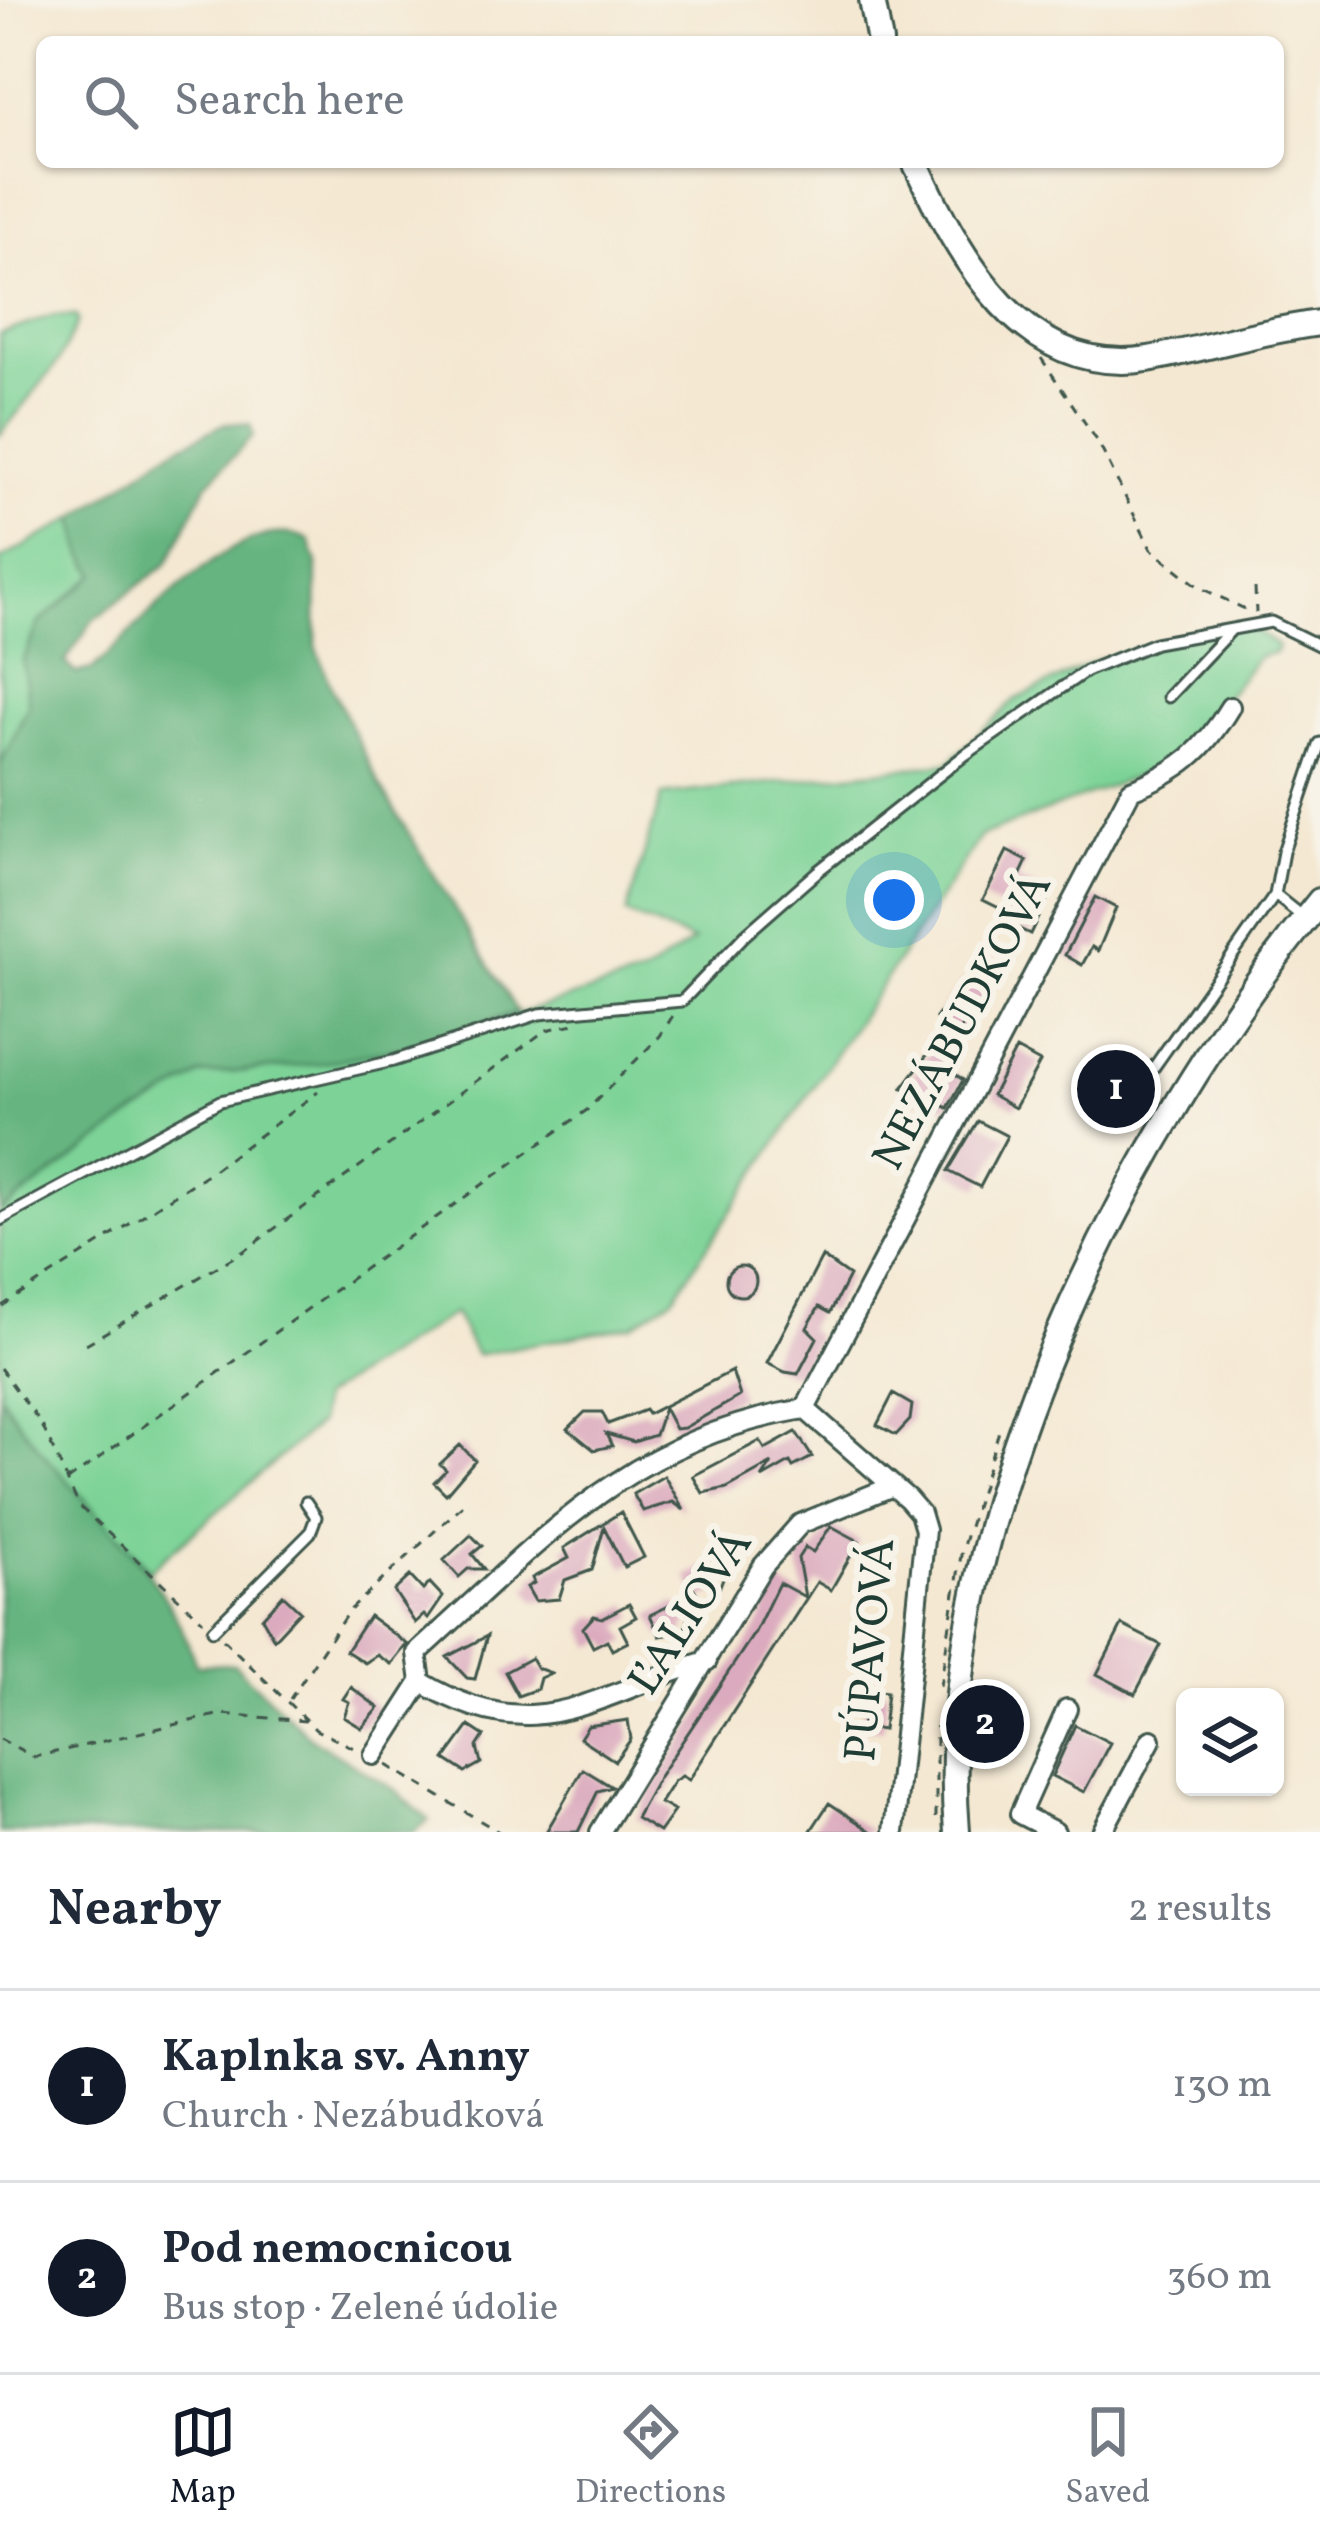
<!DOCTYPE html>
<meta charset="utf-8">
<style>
body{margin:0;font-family:Vollkorn,serif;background:#f6f6f7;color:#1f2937}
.controls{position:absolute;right:36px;bottom:36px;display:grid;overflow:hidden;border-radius:18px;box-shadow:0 3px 9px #0004}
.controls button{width:108px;height:108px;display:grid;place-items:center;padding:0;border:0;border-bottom:3px solid #e0e1e3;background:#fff;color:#1f2937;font:60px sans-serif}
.you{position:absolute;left:894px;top:900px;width:42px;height:42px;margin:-30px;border:9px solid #fff;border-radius:50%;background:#1a73e8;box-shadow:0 0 0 18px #1a73e833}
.badge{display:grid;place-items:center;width:78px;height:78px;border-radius:50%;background:#111827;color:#fff;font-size:39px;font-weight:700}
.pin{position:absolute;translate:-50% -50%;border:6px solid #fff;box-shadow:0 3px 12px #0006}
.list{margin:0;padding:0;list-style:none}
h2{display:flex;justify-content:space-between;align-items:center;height:156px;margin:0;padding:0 48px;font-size:51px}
h2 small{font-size:39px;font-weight:400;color:#747a83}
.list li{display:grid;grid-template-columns:78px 1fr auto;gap:36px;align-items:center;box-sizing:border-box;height:192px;padding:0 48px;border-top:3px solid #e0e1e3}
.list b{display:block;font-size:45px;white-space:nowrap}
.list p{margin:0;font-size:39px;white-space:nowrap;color:#747a83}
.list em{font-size:39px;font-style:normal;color:#747a83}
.icon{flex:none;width:66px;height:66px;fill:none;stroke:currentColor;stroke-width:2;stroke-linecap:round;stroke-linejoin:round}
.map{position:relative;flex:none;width:1320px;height:1832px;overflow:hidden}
.search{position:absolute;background:#fff;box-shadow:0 3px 9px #0004;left:36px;right:36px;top:36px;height:132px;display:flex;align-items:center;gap:30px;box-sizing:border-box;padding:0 42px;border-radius:18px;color:#747a83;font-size:45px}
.sheet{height:540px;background:#fff}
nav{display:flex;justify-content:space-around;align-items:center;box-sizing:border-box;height:168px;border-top:3px solid #e0e1e3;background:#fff;font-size:33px;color:#747a83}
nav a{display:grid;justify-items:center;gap:6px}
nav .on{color:#111827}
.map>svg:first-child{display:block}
.green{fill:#7dd397;stroke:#4e8866;stroke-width:3}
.forest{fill:#66b580;stroke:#42795a;stroke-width:3}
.building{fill:#dbaabe}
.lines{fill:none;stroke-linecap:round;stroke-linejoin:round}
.service-casing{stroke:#3f574c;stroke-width:15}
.minor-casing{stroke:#3f574c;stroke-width:24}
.secondary-casing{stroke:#3f574c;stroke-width:30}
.path{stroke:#3f574c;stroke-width:3;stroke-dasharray:9 9;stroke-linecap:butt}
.service{stroke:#fff;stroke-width:9}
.minor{stroke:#fff;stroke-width:18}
.secondary{stroke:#fff;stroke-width:24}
.labels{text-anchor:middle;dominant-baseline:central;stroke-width:12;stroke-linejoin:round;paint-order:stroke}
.street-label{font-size:45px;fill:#1f3d34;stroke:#f7f3e8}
</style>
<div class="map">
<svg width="1320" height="1832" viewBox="0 0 1320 1832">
<rect width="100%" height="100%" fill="#f7f3e8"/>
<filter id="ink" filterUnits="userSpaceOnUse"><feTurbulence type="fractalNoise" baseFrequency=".00833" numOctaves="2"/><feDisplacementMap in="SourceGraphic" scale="24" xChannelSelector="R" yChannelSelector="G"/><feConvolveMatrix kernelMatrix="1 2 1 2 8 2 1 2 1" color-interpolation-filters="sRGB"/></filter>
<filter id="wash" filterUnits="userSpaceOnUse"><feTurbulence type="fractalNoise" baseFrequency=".004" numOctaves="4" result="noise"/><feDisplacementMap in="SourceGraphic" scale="48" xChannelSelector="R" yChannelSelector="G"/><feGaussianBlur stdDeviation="2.7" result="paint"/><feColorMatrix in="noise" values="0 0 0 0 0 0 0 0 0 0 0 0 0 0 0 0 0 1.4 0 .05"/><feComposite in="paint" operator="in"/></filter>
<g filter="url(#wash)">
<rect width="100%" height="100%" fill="#f4e8d2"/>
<path class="green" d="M 51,316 L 76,316 L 78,321 L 59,361 L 0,435 L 0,334 Z
M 75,518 L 83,554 L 96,574 L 39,623 L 23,662 L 29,705 L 0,765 L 0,560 Z
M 1244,623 L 1278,646 L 1276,652 L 1258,657 L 1174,762 L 981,836 L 673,1298 L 632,1325 L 476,1355 L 454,1313 L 321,1398 L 319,1423 L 150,1570 L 25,1435 L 0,1394 L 0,1212 L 129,1118 L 200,1075 L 317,1064 L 429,1042 L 643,975 L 693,941 L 626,914 L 662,795 L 948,763 L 1015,700 L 1100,659 Z"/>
<path class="forest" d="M 226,423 L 250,424 L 253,436 L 207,484 L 167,564 L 93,620 L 65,662 L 75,673 L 93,669 C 140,626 243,504 309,540 L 317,563 L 316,646 L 330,684 L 379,784 L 517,1012 L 429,1042 L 317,1064 L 200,1075 L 129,1118 L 0,1212 L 0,765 L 29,705 L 23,662 L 39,623 L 96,574 L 83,554 L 75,518 L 170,451 Z
M 0,1394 C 61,1495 158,1547 196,1665 L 234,1664 L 312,1739 L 392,1788 L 429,1820 L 414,1832 L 0,1832 Z"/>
<g id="blocks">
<path class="building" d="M 1007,851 L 1027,861 L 1018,880 L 1049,895 L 1030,934 L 1001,920 L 1005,910 L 983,899 Z
M 1095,897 L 1116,908 L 1098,951 L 1092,947 L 1082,965 L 1065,955 Z
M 965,980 L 987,994 L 957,1034 L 936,1018 Z
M 933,1047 L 956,1061 L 950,1070 L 963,1080 L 948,1108 L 926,1097 L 921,1103 L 902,1088 Z
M 1016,1049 L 1040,1062 L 1015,1108 L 992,1095 Z
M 978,1121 L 1007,1136 L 980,1187 L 948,1171 Z
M 822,1257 L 849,1276 L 830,1313 L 819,1307 L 807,1328 L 817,1338 L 798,1374 L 785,1372 L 767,1363 Z
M726 1281a15 15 0 1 1 30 0a15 15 0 1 1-30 0Z
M 732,1371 L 740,1396 L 684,1428 L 675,1429 L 664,1408 L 655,1435 L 634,1442 L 606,1434 L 612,1446 L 594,1450 L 568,1429 L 585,1412 L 602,1412 L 608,1424 L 645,1410 L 648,1414 Z
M 893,1394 L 912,1405 L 910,1420 L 896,1435 L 877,1425 Z
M 796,1432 L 812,1457 L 793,1467 L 790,1462 L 762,1478 L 772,1463 L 727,1488 L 703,1493 L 693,1476 L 760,1441 L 765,1449 Z
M 460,1445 L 475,1460 L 446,1494 L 434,1482 L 446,1470 L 440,1464 Z
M 664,1476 L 684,1510 L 673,1502 L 643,1511 L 633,1494 Z
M 621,1512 L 644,1557 L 624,1567 L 604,1527 L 592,1570 L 565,1580 L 559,1599 L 535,1601 L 527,1587 L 534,1583 L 532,1578 L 569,1558 L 564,1548 Z
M 831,1526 L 859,1541 L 831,1590 L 817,1582 L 689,1780 L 682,1776 L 674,1781 L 660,1803 L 674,1811 L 659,1832 L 636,1818 L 658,1778 L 755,1632 L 779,1583 L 805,1597 L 798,1558 L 805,1547 L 813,1552 Z
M 471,1535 L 482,1546 L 472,1554 L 484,1569 L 468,1569 L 459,1577 L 444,1560 Z
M 712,1562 L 725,1573 L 718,1591 L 700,1599 L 687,1577 Z
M 410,1576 L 423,1590 L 430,1583 L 443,1597 L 428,1619 L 424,1615 L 415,1623 L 394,1591 Z
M 283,1595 L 300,1611 L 274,1639 L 262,1618 Z
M 675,1603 L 689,1615 L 684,1632 L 660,1636 L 650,1615 Z
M 629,1604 L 636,1617 L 620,1626 L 628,1642 L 612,1650 L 607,1640 L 593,1647 L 583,1628 L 594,1616 L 602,1618 Z
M 369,1616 L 407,1644 L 391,1664 L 377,1655 L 365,1663 L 346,1651 Z
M 1122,1625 L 1161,1645 L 1135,1694 L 1097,1674 Z
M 487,1636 L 475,1679 L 467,1678 L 447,1657 Z
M 531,1658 L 537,1668 L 551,1673 L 540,1678 L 537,1689 L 518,1696 L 505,1672 Z
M 351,1687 L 379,1708 L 362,1728 L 344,1717 L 349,1702 L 343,1699 Z
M 867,1689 L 887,1692 L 883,1730 L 862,1727 Z
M 628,1720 L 631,1739 L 615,1761 L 580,1738 L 588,1726 Z
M 1075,1725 L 1110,1743 L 1084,1792 L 1052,1776 Z
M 469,1726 L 484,1736 L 477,1747 L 481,1763 L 465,1772 L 445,1759 Z
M 583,1769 L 612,1787 L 598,1791 L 578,1832 L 546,1832 Z
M 829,1803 L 847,1815 L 872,1832 L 810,1832 Z"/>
</g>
</g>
<g filter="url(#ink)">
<use href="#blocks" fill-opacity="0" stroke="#3f574c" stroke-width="3"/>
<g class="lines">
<g class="service-casing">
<path id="service" d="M 1168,697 L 1232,629
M 1305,919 L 1275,895 L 1283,852 L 1320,743
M 1147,1077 L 1275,895
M 0,1220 L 220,1101 L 393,1061 L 539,1014 L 682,1001 L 745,935 L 818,871 L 965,755 L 1086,671 L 1155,643 L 1271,622 L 1320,646
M 213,1630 L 310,1533 L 316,1517 L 306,1502"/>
</g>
<g class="minor-casing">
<path id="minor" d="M 805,1409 L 1131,790 C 1179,771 1204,751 1230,707
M 421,1682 L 417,1653 C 540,1542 631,1436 805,1409 L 908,1499 L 920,1513 L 925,1530 L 894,1832
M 421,1682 C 538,1752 592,1694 707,1661
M 374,1755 L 421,1682
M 600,1832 L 763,1566 L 800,1524 L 893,1486
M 1055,1832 L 1020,1814 L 1067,1709
M 1102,1832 L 1151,1740"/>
</g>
<g class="secondary-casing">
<path id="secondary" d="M 872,0 L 880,42
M 915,162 C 960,260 1024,378 1148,359 C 1206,349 1262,330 1320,323
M 957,1832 C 931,1524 1128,1134 1320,901"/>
</g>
<path class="path" d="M 1041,358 L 1098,442 L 1151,549 L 1199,587 L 1249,611
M 1255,588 L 1256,613
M 1129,1094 L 1154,1105
M 2,1306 L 212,1171 L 318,1092
M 86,1344 L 244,1251 L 546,1030 L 574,1024
M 0,1368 L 42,1425 L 79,1506 L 203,1621
M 68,1480 L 587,1110 L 660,1036 L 674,1014
M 223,1639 L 316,1730 L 358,1750
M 940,1686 L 962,1549 L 1000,1428
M 290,1699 L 348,1612 L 467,1501
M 0,1739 L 34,1757 L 221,1714 L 306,1721
M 387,1765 L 499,1832
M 936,1818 L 936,1726"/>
<use href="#service" class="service"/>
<use href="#minor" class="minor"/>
<use href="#secondary" class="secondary"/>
</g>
</g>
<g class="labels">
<g class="street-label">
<text transform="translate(964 1022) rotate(-62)">NEZÁBUDKOVÁ</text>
<text transform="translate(692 1613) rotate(-57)">ĽALIOVÁ</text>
<text transform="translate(872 1650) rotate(-85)">PÚPAVOVÁ</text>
</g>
</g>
</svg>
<div class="controls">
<button><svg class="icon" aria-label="layers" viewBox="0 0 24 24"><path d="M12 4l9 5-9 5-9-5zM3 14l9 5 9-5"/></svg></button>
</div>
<div class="you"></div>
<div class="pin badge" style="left:1116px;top:1089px">1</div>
<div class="pin badge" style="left:985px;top:1724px">2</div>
<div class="search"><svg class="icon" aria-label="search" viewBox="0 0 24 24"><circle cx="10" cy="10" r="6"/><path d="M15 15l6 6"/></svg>Search here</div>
</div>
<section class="sheet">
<h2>Nearby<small>2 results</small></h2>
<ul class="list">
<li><span class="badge">1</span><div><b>Kaplnka sv. Anny</b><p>Church · Nezábudková</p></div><em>130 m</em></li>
<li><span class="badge">2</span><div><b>Pod nemocnicou</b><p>Bus stop · Zelené údolie</p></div><em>360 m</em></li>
</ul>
</section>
<nav>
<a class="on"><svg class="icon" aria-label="map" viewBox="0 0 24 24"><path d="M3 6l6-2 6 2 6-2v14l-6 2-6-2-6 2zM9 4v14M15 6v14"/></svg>Map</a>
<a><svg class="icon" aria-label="directions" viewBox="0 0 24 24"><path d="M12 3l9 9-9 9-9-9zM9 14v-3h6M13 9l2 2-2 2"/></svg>Directions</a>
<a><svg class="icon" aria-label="saved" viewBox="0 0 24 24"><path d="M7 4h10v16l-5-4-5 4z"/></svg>Saved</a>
</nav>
